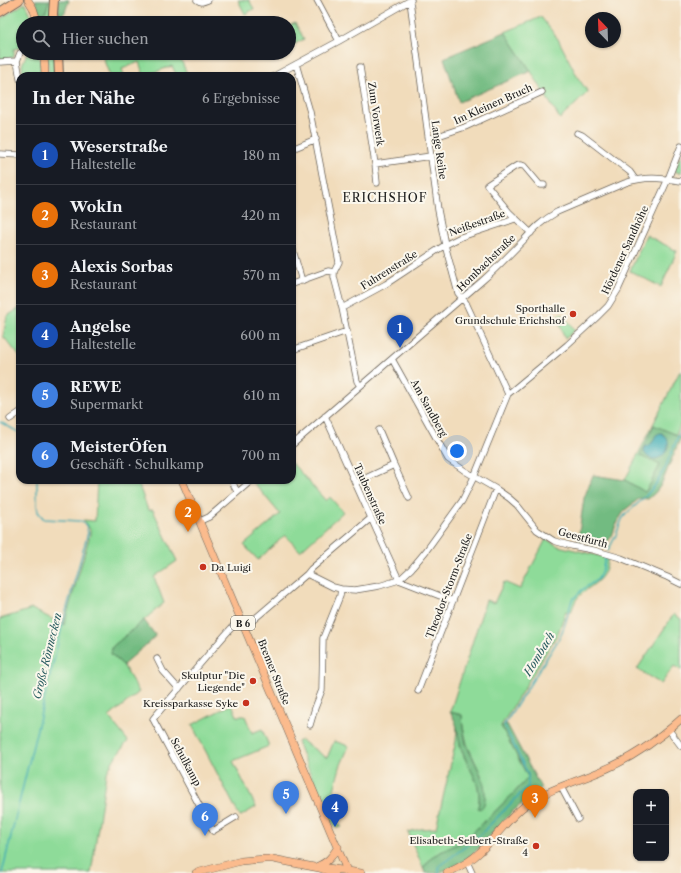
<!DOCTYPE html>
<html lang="de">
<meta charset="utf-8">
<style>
body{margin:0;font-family:"Libre Caslon Text",serif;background:#242831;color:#f1f3f6}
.controls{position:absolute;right:12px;bottom:12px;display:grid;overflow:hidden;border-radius:8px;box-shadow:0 1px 3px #0004}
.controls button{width:36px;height:36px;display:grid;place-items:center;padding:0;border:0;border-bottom:1px solid #363941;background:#171b24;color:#f1f3f6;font:20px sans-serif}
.compass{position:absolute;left:585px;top:12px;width:36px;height:36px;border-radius:50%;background:#171b24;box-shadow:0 1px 3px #0004;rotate:337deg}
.you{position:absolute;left:457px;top:451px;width:14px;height:14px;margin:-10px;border:3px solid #fff;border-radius:50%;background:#1a73e8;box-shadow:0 0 0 6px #1a73e833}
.badge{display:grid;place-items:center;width:26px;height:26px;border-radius:50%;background:#ea580c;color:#fff;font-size:13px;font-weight:700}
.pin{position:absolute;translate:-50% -33px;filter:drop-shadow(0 1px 2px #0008)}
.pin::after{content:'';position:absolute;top:21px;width:14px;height:12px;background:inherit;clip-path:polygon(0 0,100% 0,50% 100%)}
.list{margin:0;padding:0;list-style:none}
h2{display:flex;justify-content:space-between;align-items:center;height:52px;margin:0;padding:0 16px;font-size:17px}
h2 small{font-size:13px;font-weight:400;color:#9ea1a6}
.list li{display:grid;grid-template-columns:26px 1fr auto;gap:12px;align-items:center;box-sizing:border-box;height:60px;padding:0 16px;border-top:1px solid #363941}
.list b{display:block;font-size:15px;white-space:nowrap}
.list p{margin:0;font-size:13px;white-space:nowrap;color:#9ea1a6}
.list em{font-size:13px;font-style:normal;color:#9ea1a6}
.icon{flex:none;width:22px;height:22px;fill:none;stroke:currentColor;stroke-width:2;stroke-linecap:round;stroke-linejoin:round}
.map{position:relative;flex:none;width:681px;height:873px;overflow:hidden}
.search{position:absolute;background:#171b24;box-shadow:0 1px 3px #0004;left:16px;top:16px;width:280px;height:44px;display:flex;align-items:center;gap:10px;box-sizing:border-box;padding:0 14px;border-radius:22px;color:#9ea1a6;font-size:15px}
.panel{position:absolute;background:#171b24;box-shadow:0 1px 3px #0004;left:16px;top:72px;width:280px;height:412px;border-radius:12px}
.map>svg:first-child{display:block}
.green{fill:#8edb99;stroke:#557c5a}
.forest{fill:#72bb81;stroke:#476c4e}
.water{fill:#39aab4;stroke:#2a6368}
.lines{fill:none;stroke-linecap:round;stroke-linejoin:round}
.stream{stroke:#39aab4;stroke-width:1.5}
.minor-casing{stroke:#675f54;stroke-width:7}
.major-casing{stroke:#675f54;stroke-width:8}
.highway-casing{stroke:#675f54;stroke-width:10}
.minor{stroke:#fff;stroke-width:5.5}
.major{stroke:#fbbb8d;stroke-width:7}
.highway{stroke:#fbbb8d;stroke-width:8}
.poi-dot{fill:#c8321e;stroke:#fbf7ec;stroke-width:1.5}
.labels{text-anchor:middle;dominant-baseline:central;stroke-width:4;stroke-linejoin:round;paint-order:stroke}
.shield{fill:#fbf7ec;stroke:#5f5e5a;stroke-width:1}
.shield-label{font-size:9px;font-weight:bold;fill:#1c1c1c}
.street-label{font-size:10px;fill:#1c1c1c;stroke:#fbf7ec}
.poi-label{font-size:10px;fill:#1c1c1c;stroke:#fbf7ec;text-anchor:end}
.water-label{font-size:11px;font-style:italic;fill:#295c60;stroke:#fbf7ec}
.quarter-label{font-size:12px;letter-spacing:1px;fill:#1c1c1c;stroke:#fbf7ec}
</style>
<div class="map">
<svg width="681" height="873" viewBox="0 0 681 873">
<rect width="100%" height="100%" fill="#fbf7ec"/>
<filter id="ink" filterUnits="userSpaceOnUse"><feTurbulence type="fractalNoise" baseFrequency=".025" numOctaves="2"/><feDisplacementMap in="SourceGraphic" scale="8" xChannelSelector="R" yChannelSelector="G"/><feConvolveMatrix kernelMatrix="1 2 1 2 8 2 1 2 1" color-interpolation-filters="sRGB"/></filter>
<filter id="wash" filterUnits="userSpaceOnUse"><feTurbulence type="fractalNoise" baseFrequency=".012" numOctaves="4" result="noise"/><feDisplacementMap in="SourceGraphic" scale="16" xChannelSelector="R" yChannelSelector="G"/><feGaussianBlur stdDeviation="0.9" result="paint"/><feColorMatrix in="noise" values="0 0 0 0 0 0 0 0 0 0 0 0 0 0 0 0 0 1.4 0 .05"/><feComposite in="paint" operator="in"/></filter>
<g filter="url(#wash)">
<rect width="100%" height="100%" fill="#f1dcbb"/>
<path class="green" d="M 49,0 L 51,0 L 52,23 L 42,23 L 40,16 L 46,11 Z
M 238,0 L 249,0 L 254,9 L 245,14 Z
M 25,3 L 28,8 L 34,23 L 23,23 L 23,47 L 14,49 L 14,56 L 10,60 L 0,60 L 0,19 Z
M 541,17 L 558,39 L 578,78 L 588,92 L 560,119 L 527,65 L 505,32 Z
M 295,23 L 304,39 L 289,47 L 289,26 Z
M 27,53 L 39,53 L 41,76 L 23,76 L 22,65 Z
M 47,53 L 56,53 L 56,76 L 49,76 Z
M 106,53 L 178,53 L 188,76 L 177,76 L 172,66 L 144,76 L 139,62 L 122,69 L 124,76 L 110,76 L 102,55 Z
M 681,154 L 681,173 L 676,172 L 675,168 Z
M 646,235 L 677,251 L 661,287 L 630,271 Z
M 20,308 L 20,357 L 3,336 L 7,316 Z
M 561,313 L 575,330 L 565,339 L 557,317 Z
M 681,369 L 681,423 L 676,435 L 653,425 L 660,465 L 651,483 L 645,492 L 625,480 Z
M 292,463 L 326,501 L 330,497 L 343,512 L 300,551 L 285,535 L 258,560 L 244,545 L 280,514 L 254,483 L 258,480 L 292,480 Z
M 97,480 L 137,480 L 148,510 L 153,510 L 177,561 L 154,577 L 164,603 L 112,647 L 112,655 L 123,665 L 139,692 L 109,717 L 128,741 L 114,759 L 106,774 L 91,873 L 0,873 L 0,619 L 32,609 L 64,625 L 90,534 L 90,530 L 83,520 L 95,521 Z
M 546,539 L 558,546 L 608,558 C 607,563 606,569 604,573 C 598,585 583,589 576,600 C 574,603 573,608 571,612 L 566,611 L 558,633 L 501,726 L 528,777 L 525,781 L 514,793 L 465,840 L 433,856 L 423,868 L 408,832 L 420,829 L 436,828 L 456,741 L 457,727 C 458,734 459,742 461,749 C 467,767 484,785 478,806 L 485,797 L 482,777 L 467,744 L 462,722 L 462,715 L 450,712 L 486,600 L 494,603 L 504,582 L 520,589 Z
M 674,614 L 681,619 L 681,670 L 674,666 L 661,684 L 637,669 Z
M 232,704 L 237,716 L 245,716 L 252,733 L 262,729 L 269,746 L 233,761 L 256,807 L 241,816 L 239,815 L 192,725 Z
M 301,740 L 327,758 L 334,741 L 349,746 L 340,767 L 334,790 L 330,808 L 337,822 L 342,827 L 336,828 L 329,818 L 297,742 Z"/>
<path class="forest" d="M 35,0 L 49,0 L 46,11 L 40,16 Z
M 58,0 L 69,0 L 65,12 L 59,19 Z
M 505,32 L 531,71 L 459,102 L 444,58 Z
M 654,425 L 681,437 L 661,485 L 655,493 L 648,499 L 640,498 L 625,510 L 617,522 L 612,536 L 603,547 L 578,540 L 584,498 L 593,475 L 625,480 L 645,492 L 647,490 L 660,465 L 640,456 Z
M 144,620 L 156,636 L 123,665 L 111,654 L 112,647 Z
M 450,712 L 462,715 C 462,724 464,734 466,743 C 473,762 487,778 485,799 C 484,805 484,807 479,809 L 478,808 C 483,782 469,772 462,750 C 459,743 459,735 457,728 C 456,722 453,717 450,712 Z
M 507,724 L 541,788 L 512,812 L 476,851 L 465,860 L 453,867 L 441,872 L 437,873 L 425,873 L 423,868 L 433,856 L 465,840 L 514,793 L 525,781 L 528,777 L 501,726 Z"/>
<path class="water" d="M 660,433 L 662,433 C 664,435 667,438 668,441 C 670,449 662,460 653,459 C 650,459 647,456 645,454 L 644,451 L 645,447 L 652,443 L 656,435 Z"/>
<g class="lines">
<path class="stream" d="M 0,422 L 20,433
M 608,551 L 616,535 L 622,519 L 626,514 L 645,497 L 656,484 L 665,468 L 681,429
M 2,873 L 62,626 L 88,533 L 86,525 L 80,521 L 44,519 L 38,512 L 37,504 L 37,480
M 439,873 L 439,866 L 476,839 L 528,786 L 528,774 L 504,725 L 560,637 L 565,624 L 572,600 L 582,590 L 598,579 L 602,571 L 606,555"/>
</g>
</g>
<g filter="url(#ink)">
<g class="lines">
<g class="minor-casing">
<path id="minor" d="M 197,0 C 201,3 203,2 208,0
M 317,0 L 339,41
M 410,1 L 438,210 L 445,245 L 458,293 L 466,303 L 508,394
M 20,53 L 17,61 L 20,79
M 0,62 L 17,61
M 296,64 L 310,112 L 339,262 L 334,272 L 334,277 L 342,308 L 357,381 L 360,386
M 360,67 L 375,164
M 274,76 L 339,41 L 411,0
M 577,133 L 582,135 L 630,172 L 635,179
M 429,139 L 465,127 L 542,92
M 292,149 L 316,139
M 0,154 L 20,155
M 377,183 L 375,164 L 431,156
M 531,233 L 509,212 L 487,185 L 516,166 L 520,165 L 524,166 L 540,185 L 544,185
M 292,247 L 302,281
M 292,284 L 328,271 L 334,272
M 342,308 L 386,284 L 445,245 L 461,237 L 515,219
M 292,350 L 347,331
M 392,359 L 448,459 L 465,471 L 496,489 L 509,498 L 517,505 L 537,530 L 554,541 L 572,546 L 593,550 L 621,558 L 667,577 L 681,584
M 325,416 L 399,580 L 453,601
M 10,419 L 20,412
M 379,430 L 394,465
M 292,445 L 482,281 C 496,269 508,256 521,243 C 533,230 541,221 557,212 L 625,183 C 645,176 660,178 681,181
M 232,480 L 235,488 L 238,492
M 355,483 L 394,465 L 409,498
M 200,521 L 209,517 L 252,480
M 307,574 L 311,569 L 371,518
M 245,627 L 307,574 L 333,587 L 341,589 L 355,590 L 379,586 L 399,580 L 411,569 L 426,551 L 462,501 L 474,477 L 508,394 L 567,345 L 596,318 L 608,306 L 618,290 L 668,179 L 681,146
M 157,659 L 163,671 L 179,689
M 418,691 L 496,489
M 310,725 L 315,708 L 322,690 L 323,638 L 340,596 L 341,589
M 669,730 L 681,746
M 561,787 L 578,819
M 236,817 L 213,831 L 153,719 L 157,714 L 225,635 L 234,625 L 242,622
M 467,862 L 472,873"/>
</g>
<g class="major-casing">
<path id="major" d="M 28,0 L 33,8 L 38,23
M 44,53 L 45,76
M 182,480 L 285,724 L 348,873
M 316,867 C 328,862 331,858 338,847
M 328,868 L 361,873
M 196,873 L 241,861 L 265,859 L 273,859 L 319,868 L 334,873
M 447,873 C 458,868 471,861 480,852 C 496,837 509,817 527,804 C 549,789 575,782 599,772 C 631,759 656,742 681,719"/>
</g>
<g class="highway-casing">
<path id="highway" d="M 54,0 L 53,14 L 54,23
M 0,12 L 19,0
M 58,53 L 59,76"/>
</g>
<use href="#minor" class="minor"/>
<use href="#major" class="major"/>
<use href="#highway" class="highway"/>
</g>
</g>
<g class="poi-dot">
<circle cx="573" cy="314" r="4"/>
<circle cx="203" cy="567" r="4"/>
<circle cx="253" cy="681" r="4"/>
<circle cx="246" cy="703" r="4"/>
<circle cx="536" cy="846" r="4"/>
</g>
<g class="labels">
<rect class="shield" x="231" y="616" width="24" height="14" rx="3"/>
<g class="shield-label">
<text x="243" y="623">B 6</text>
</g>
<g class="street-label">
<text transform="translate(493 104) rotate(-24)">Im Kleinen Bruch</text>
<text transform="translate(376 114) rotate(82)">Zum Vorwerk</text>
<text transform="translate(439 150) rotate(82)">Lange Reihe</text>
<text transform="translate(477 223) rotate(-20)">Neißestraße</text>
<text transform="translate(625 250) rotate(-65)">Hördener Sandhöhe</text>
<text transform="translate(486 263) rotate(-44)">Hombachstraße</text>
<text transform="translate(389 270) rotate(-32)">Fuhrenstraße</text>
<text transform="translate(429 408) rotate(61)">Am Sandberg</text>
<text transform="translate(370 494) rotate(66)">Taubenstraße</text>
<text transform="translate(583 538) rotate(15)">Geestfurth</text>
<text transform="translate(449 586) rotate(-69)">Theodor-Storm-Straße</text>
<text transform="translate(274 672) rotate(68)">Bremer Straße</text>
<text transform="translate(186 762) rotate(62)">Schulkamp</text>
</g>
<g class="poi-label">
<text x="565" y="308">Sporthalle<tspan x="565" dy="12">Grundschule Erichshof</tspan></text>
<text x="211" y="567" text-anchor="start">Da Luigi</text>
<text x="245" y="675">Skulptur "Die<tspan x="245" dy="12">Liegende"</tspan></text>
<text x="238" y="703">Kreissparkasse Syke</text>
<text x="528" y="840">Elisabeth-Selbert-Straße<tspan x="528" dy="12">4</tspan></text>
</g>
<g class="water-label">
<text transform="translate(539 654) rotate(-59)">Hombach</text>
<text transform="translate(47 656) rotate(-76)">Große Rönnecken</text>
</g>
<g class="quarter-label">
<text x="385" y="197">ERICHSHOF</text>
</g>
</g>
</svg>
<div class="controls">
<button>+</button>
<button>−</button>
</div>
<svg class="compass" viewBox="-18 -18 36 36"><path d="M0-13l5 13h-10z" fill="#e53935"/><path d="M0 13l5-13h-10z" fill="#9ea1a6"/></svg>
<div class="you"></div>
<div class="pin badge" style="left:400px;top:348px;background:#1a4fb4">1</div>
<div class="pin badge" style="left:188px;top:532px;background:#e8710a">2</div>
<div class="pin badge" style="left:535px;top:818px;background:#e8710a">3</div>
<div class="pin badge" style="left:335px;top:827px;background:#1a4fb4">4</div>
<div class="pin badge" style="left:286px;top:814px;background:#3f7fe0">5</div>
<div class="pin badge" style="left:205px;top:836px;background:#3f7fe0">6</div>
<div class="search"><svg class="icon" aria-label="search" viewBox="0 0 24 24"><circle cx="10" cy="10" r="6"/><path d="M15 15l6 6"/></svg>Hier suchen</div>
<section class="panel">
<h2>In der Nähe<small>6 Ergebnisse</small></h2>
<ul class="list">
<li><span class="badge" style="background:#1a4fb4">1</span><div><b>Weserstraße</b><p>Haltestelle</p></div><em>180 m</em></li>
<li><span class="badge" style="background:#e8710a">2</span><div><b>WokIn</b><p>Restaurant</p></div><em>420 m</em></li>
<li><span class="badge" style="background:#e8710a">3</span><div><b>Alexis Sorbas</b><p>Restaurant</p></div><em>570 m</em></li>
<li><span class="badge" style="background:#1a4fb4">4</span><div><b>Angelse</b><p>Haltestelle</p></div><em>600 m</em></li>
<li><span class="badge" style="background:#3f7fe0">5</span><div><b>REWE</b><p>Supermarkt</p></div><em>610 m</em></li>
<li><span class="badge" style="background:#3f7fe0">6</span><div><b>MeisterÖfen</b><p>Geschäft · Schulkamp</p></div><em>700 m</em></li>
</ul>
</section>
</div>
